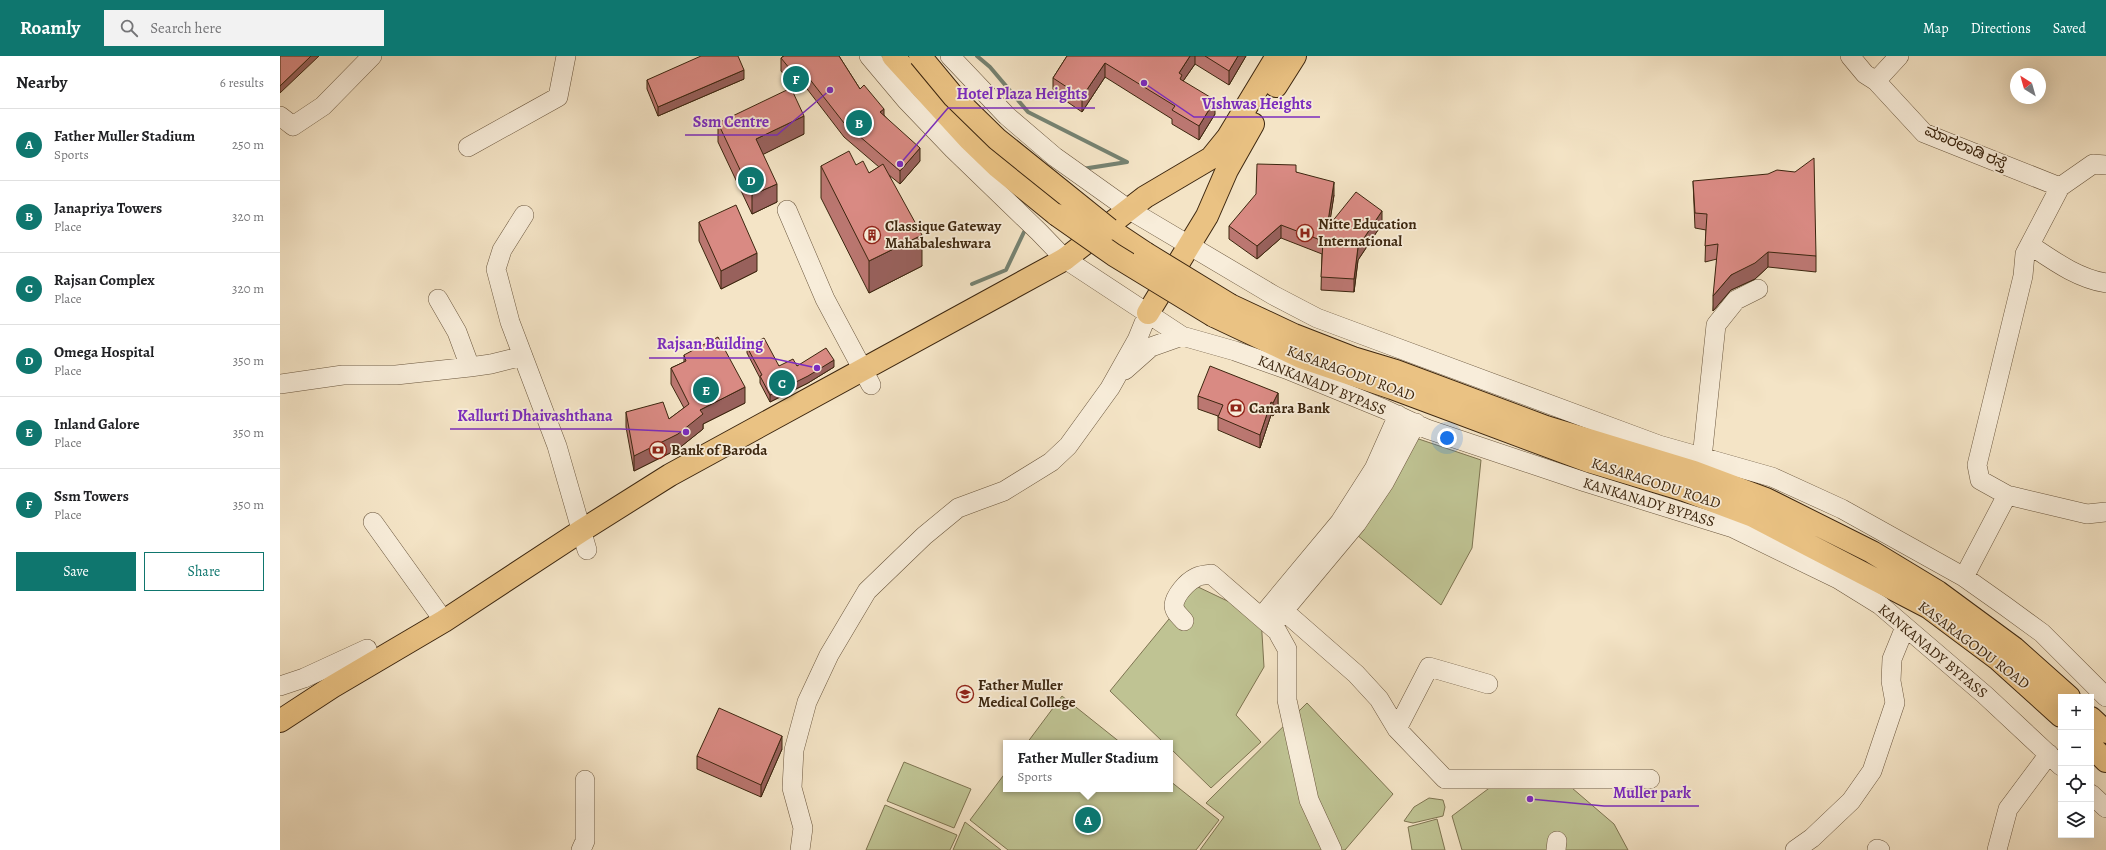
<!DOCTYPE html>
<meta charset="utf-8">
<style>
body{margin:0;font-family:Alegreya,"Noto Sans Kannada",serif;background:#f2f2f2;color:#202124}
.controls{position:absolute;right:12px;bottom:12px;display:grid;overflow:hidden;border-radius:0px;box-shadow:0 4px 16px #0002}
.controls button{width:36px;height:36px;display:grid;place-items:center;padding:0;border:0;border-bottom:1px solid #e0e0e0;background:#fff;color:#202124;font:20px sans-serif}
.compass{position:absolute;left:1730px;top:12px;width:36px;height:36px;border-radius:50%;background:#fff;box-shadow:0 4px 16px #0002;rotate:323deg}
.you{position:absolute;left:1167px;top:382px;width:14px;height:14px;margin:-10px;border:3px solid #fff;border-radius:50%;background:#1a73e8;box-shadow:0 0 0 6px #1a73e833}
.badge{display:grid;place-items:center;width:26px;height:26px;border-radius:50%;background:#0f766e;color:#fff;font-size:13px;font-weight:700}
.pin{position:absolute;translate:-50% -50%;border:2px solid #fff;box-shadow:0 1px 4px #0006}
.popup{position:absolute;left:723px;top:684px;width:170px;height:52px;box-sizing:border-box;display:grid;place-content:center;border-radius:0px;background:#fff;filter:drop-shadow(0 1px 3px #0005);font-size:13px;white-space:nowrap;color:#757577}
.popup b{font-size:15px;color:#202124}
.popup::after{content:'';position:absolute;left:50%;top:100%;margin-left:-8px;border:8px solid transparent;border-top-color:#fff}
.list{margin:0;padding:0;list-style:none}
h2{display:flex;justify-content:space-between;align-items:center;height:52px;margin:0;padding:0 16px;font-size:17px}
h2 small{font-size:13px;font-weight:400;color:#757577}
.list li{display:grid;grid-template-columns:26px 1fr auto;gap:12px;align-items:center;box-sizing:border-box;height:72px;padding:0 16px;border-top:1px solid #e0e0e0}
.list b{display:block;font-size:15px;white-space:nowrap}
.list p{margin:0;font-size:13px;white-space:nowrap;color:#757577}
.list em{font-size:13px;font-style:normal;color:#757577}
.actions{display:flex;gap:8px;padding:12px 16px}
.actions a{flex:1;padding:9px 0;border:1px solid #0f766e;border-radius:0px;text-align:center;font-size:14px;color:#0f766e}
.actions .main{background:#0f766e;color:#fff}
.icon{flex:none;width:22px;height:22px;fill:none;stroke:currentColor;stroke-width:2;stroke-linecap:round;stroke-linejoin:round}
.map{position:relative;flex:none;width:1826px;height:794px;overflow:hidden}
header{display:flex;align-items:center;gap:24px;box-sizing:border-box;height:56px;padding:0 20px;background:#0f766e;color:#fff}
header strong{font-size:19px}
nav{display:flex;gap:22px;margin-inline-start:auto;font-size:14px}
.search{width:280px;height:36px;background:#f2f2f2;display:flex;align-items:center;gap:10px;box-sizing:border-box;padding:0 14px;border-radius:0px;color:#757577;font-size:15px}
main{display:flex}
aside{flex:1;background:#fff}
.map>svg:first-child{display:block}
.green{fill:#bfc393;stroke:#7e7451}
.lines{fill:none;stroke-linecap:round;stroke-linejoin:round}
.stream{stroke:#768271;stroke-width:4}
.minor-casing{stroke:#6a563d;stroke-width:20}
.major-casing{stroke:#3c260f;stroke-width:24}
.highway-casing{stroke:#3c260f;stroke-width:24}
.minor{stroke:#f8edda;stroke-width:19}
.major{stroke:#eac283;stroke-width:22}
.highway{stroke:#eac283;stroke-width:22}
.highway-bridge-casing{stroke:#3c260f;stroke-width:24;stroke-linecap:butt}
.highway-bridge{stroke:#eac283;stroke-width:22}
.wall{fill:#bb7771;stroke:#3c260f}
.shaded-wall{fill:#98615c;stroke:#3c260f}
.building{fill:#d98a83;stroke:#3c260f}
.labels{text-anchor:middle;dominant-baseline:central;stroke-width:3.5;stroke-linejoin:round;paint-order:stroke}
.street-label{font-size:15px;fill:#3c260f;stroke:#f8edda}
.poi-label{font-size:15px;font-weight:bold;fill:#3c260f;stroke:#f8edda;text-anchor:start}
.leader{fill:none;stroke:#7b2cbf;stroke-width:1.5}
.callout-dot{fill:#7b2cbf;stroke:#f8edda;stroke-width:1.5}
.callout-label{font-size:16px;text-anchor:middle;font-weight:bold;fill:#7b2cbf;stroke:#f8edda;stroke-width:3.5;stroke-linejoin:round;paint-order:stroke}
</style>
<header>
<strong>Roamly</strong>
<div class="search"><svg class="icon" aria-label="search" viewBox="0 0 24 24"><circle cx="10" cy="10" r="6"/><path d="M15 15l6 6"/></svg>Search here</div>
<nav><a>Map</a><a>Directions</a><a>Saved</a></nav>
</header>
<main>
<aside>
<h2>Nearby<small>6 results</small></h2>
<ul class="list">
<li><span class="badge">A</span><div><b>Father Muller Stadium</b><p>Sports</p></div><em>250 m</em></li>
<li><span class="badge">B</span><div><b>Janapriya Towers</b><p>Place</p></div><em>320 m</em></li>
<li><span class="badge">C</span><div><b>Rajsan Complex</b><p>Place</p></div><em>320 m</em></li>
<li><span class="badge">D</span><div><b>Omega Hospital</b><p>Place</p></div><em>350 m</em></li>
<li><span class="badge">E</span><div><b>Inland Galore</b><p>Place</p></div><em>350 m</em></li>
<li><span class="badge">F</span><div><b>Ssm Towers</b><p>Place</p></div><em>350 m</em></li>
</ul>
<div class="actions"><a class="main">Save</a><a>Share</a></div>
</aside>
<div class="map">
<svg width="1826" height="794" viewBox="0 0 1826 794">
<rect width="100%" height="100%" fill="#f4e4c6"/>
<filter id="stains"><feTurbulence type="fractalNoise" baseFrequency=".005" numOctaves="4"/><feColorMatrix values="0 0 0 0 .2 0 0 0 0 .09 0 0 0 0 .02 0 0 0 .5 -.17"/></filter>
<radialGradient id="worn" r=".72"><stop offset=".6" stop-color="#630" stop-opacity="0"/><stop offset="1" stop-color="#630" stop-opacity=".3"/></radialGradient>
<path class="green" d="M 1109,373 L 1201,404 L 1192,492 L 1161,549 L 1065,469 Z
M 916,530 L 981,561 L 984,611 L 956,659 L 981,686 L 931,732 L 890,692 L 890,687 L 884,687 L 830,635 Z
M 782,640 L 841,687 L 747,687 Z
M 1027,647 L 1113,738 L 1065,794 L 920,794 L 944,761 L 926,747 Z
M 624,706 L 691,733 L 674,772 L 607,745 Z
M 726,716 L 726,733 L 890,733 L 890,725 L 939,764 L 916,794 L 728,794 L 690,764 Z
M 1220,724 L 1285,726 L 1334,768 L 1348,794 L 1182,794 L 1172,760 Z
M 1149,742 L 1163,744 L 1165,751 L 1163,760 L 1133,767 L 1124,765 L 1134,751 Z
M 605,749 L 677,779 L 670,794 L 586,794 Z
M 1157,763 L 1165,794 L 1132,794 L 1128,771 Z
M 685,766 L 721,794 L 673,794 Z"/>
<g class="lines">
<path class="stream" d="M 697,0 L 710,11 L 748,56 L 847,106 L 802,113
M 697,0 L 710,11 L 748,56 L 847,106 L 803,113
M 692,228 L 726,214 L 744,176"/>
<g class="minor-casing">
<path id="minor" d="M 589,0 L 626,44 L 673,93 L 759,176 L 785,203 L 902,280 L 955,295 L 1006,313 L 1104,353 L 1147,373 L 1305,426 L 1453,472 L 1558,523 L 1600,549 L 1705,639 L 1781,710
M 670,0 L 727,60 L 775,101 L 848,153 L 993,239 L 1037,262 L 1379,389 L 1492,421 L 1562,453 L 1684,521 L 1725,550 L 1762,577 L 1826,641
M 1570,0 L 1585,18 L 1596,25 L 1644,77 L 1780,131
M 1596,25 L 1619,0
M 0,60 L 13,70 L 43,50 L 92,0
M 188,91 L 278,41 L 286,0
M 1826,109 L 1813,108 L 1780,131 L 1745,198 L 1743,220 L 1697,409 L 1700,424 L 1727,439 L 1807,458 L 1826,456
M 507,154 L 545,243 L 591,329
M 244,159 L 222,194 L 216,213 L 230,266 L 277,390 L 307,494
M 1750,189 C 1774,205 1797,222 1826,227
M 158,243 L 177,276 L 190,311
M 845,314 L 871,291 L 902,280
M 0,328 L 63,319 L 116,319 L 190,311 L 211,308 L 243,300
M 1422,402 L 1436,269 L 1456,244 L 1478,233
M 93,466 L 164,565
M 1684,521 L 1727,439
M 1004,555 L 1076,618 L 1099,643 L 1117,673 L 1165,723 L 1370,723
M 981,561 L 1060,466 L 1094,413 L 1118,359
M 996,564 L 1077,467 L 1104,427 L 1136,367
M 904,565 C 900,560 894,556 894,549 C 895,539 907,526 915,522 C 919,519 926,519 931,518 L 997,575 L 1007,593 L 1007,644 L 1029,744 L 1052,794
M 0,630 L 24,622 L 87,593
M 1117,673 L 1149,611 L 1208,628
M 1811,738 L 1826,752
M 1597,793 L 1600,794
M 301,794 L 305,785 L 305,724
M 520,794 L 523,772 L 512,732 L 514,694 L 527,646 L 549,599 L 587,535 L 644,480 L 678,452 L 724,435 L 771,406 L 788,390 L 830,332 L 857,284 L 868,257
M 1276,794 L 1277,785
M 1515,794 L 1532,782 L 1571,745 L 1592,715 L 1615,647 L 1611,625 L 1612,603 L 1625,571
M 1717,794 L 1728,753 L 1769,698"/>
</g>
<g class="major-casing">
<path id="major" d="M 0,665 L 52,631 L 164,565 L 301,475 L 390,419 L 785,203"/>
</g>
<g class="highway-casing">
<path id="highway" d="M 613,0 L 689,83 L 718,111 L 777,159
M 996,30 L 1015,0
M 829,173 L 865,197
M 785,203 L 865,141 L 931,102 L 948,81 L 997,0
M 950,249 L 1014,279 L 1073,302 L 1116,315 L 1266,371 L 1414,416 L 1486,443 L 1592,496 L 1658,536 L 1734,592 L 1789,641
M 868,257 L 927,160 L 947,114 L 973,68
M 934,260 L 1021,301 L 1112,332 L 1308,405 L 1404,434 L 1473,460 L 1648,551 L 1719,604 L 1781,660
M 1811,662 L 1826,676
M 1811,690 L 1826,705"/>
</g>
<use href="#minor" class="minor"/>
<use href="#major" class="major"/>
<use href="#highway" class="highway"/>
<g class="highway-bridge-casing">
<path id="highway-bridge" d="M 640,0 L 674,41 L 717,83 L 829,173
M 777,159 L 834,199 L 934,260
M 865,197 L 950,249"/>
</g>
<use href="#highway-bridge" class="highway-bridge"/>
</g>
<path class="wall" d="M 503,0 L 559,0 L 580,33 L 604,59 L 640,105 L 620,128 L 609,119 L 642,210 L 589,237 L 541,142 L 541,110 L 576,109 L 589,117 L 599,111 L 564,81 L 521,25 L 514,31 L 501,15 L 501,2 Z
M 787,0 L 966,0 L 949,29 L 915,8 L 903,25 L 935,58 L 919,84 L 892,68 L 892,63 L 825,21 L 802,56 L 773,36 L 773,22 Z
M 464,23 L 378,60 L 367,33 L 367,24 Z
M 438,67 L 524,78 L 483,98 L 497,146 L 472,158 L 438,86 Z
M 1016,116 L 1054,139 L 1049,169 L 1102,168 L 1078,204 L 1074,236 L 1041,234 L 1042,198 L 1001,182 L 977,203 L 949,183 L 949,170 Z
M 1413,125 L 1536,200 L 1536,216 L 1488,211 L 1475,223 L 1451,234 L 1433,255 L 1437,203 L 1425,206 L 1426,174 L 1415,172 Z
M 419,166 L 477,215 L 441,233 L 419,185 Z
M 467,291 L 499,310 L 517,310 L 554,311 L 528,327 L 490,346 L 480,327 L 480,322 L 467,297 Z
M 404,299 L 465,347 L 423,368 L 423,373 L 398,393 L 354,415 L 346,371 L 346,356 L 389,363 L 404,352 L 391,328 L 391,312 L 404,306 Z
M 998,337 L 998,350 L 993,360 L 991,359 L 980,392 L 938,374 L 938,360 L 918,353 L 918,340 Z
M 502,693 L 481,741 L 417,713 L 417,700 Z"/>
<path class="shaded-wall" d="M 31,0 L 39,0 L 0,37 L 0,30 Z
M 910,0 L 915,0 L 915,8 L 899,31 L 899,17 Z
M 958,0 L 966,0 L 949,29 L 949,15 Z
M 825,7 L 825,21 L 802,56 L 802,41 Z
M 521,12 L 521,25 L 514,31 L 514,18 Z
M 464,14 L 464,23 L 378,60 L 378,51 Z
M 935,44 L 935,58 L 919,84 L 919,70 Z
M 604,53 L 604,67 L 600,56 Z
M 524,60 L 524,78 L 476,102 L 476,83 Z
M 640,92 L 640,105 L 620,128 L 620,115 Z
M 1054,126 L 1054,139 L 1047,185 L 1047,172 Z
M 497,128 L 497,146 L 472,158 L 472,139 Z
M 1102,155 L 1102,168 L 1078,204 L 1074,236 L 1074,223 L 1078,191 Z
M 1001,169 L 1001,182 L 977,203 L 977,190 Z
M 642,179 L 642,210 L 589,237 L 589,205 Z
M 1488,196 L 1488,211 L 1475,223 L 1451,234 L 1433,255 L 1433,240 L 1451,219 Z
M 477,197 L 477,215 L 441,233 L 441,215 Z
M 554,304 L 554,311 L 528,327 L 490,346 L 490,339 Z
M 465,331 L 465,347 L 423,368 L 423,373 L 398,393 L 354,415 L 354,400 L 420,354 Z
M 998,337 L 998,350 L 993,360 L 993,347 Z
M 991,346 L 991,359 L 980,392 L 980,379 Z
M 502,680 L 502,693 L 481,741 L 481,729 Z"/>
<path class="building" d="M 0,0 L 31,0 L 0,30 Z
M 421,0 L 458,0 L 464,14 L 378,51 L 367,24 Z
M 504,0 L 559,0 L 580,33 L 584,29 L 604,53 L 600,56 L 640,92 L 620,115 L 564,67 L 521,12 L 514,18 L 501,2 Z
M 787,0 L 910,0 L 899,17 L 902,19 L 900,23 L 935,44 L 919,70 L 892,54 L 895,50 L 825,7 L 802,41 L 773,22 Z
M 925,0 L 958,0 L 949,15 Z
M 511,32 L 524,60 L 476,83 L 497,128 L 472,139 L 438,67 Z
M 569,95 L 576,109 L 583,105 L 589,117 L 603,108 L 642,179 L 589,205 L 541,110 Z
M 1534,102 L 1536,200 L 1488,196 L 1475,207 L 1451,219 L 1433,240 L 1438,188 L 1425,190 L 1427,158 L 1415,157 L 1413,125 L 1488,118 L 1497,114 L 1515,116 Z
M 977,108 L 1016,109 L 1016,116 L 1054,126 L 1047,172 L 1076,136 L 1102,155 L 1078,191 L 1074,223 L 1041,221 L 1043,185 L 1001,169 L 977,190 L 949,170 L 976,138 Z
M 456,149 L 477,197 L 441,215 L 419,166 Z
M 438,281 L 465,331 L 420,354 L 423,358 L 398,378 L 354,400 L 346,356 L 383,346 L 389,363 L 409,348 L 391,312 L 406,305 L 404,299 Z
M 484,282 L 499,310 L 513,303 L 517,310 L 546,292 L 554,304 L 528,320 L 490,339 L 480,320 L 482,319 L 467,291 Z
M 930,310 L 998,337 L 993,347 L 991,346 L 980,379 L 938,361 L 943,349 L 918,340 Z
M 439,652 L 502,680 L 481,729 L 417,700 Z"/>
<defs>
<g id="hospital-ring" transform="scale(0.9)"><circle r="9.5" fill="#f8edda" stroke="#8f2418" stroke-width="1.5"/><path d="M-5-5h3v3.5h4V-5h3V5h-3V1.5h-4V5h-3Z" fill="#8f2418"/></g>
<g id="building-ring" transform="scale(0.9)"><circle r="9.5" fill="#f8edda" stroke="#8f2418" stroke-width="1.5"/><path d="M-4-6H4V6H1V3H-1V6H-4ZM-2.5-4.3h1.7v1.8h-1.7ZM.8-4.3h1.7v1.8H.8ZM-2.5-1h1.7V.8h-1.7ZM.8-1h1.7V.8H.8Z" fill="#8f2418"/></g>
<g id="bank-ring" transform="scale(0.9)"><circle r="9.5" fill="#f8edda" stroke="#8f2418" stroke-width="1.5"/><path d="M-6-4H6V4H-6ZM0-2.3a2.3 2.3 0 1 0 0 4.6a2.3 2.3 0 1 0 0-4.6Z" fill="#8f2418"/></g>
<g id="university-ring" transform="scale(0.9)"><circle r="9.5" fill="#f8edda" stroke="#8f2418" stroke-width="1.5"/><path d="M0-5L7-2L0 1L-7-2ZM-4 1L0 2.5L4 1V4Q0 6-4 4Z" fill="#8f2418"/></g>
</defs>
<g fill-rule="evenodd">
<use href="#hospital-ring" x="1025" y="177"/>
<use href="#building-ring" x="592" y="179"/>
<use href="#bank-ring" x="956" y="352"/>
<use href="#bank-ring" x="378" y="394"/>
<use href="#university-ring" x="685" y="638"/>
</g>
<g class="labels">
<g class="street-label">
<text transform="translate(1686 91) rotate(24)">ಮಾರಲಾಡಿ ರಸ್ತೆ</text>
<text transform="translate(1071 317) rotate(20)">KASARAGODU ROAD</text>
<text transform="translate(1042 329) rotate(22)">KANKANADY BYPASS</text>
<text transform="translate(1376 427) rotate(18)">KASARAGODU ROAD</text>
<text transform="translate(1369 446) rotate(17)">KANKANADY BYPASS</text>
<text transform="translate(1694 589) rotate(37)">KASARAGODU ROAD</text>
<text transform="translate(1653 595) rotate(40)">KANKANADY BYPASS</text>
</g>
<g class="poi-label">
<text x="1038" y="168">Nitte Education<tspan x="1038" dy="17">International</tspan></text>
<text x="605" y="170">Classique Gateway<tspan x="605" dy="17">Mahabaleshwara</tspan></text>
<text x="969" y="352">Canara Bank</text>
<text x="391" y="394">Bank of Baroda</text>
<text x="698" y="629">Father Muller<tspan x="698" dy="17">Medical College</tspan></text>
</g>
</g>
<path class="leader" d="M620 108L668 52H815M864 27L914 61H1040M550 34L497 79H405M537 312L491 302H369M406 376L341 373H170M1250 743L1324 750H1419"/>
<g class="callout-dot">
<circle cx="620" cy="108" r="4"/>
<circle cx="864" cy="27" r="4"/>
<circle cx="550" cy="34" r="4"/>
<circle cx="537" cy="312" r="4"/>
<circle cx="406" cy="376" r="4"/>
<circle cx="1250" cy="743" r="4"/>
</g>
<g class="callout-label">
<text x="742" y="43">Hotel Plaza Heights</text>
<text x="977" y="53">Vishwas Heights</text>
<text x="451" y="71">Ssm Centre</text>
<text x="430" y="293">Rajsan Building</text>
<text x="255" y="365">Kallurti Dhaivashthana</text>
<text x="1372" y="742">Muller park</text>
</g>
<rect width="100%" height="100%" filter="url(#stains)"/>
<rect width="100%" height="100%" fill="url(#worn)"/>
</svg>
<div class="controls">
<button>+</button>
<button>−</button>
<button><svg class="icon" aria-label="locate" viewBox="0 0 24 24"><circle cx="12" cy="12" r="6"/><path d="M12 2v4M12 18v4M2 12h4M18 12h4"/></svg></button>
<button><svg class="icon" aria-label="layers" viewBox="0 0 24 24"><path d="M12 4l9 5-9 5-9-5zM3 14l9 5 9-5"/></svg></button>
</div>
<svg class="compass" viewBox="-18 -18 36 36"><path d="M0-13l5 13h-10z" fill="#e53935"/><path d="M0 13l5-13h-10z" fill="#757577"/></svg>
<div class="you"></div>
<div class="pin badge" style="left:808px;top:764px">A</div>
<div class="popup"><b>Father Muller Stadium</b>Sports</div>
<div class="pin badge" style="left:579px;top:67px">B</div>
<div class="pin badge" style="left:502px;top:327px">C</div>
<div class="pin badge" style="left:471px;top:124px">D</div>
<div class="pin badge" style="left:426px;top:334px">E</div>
<div class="pin badge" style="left:516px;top:23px">F</div>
</div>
</main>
